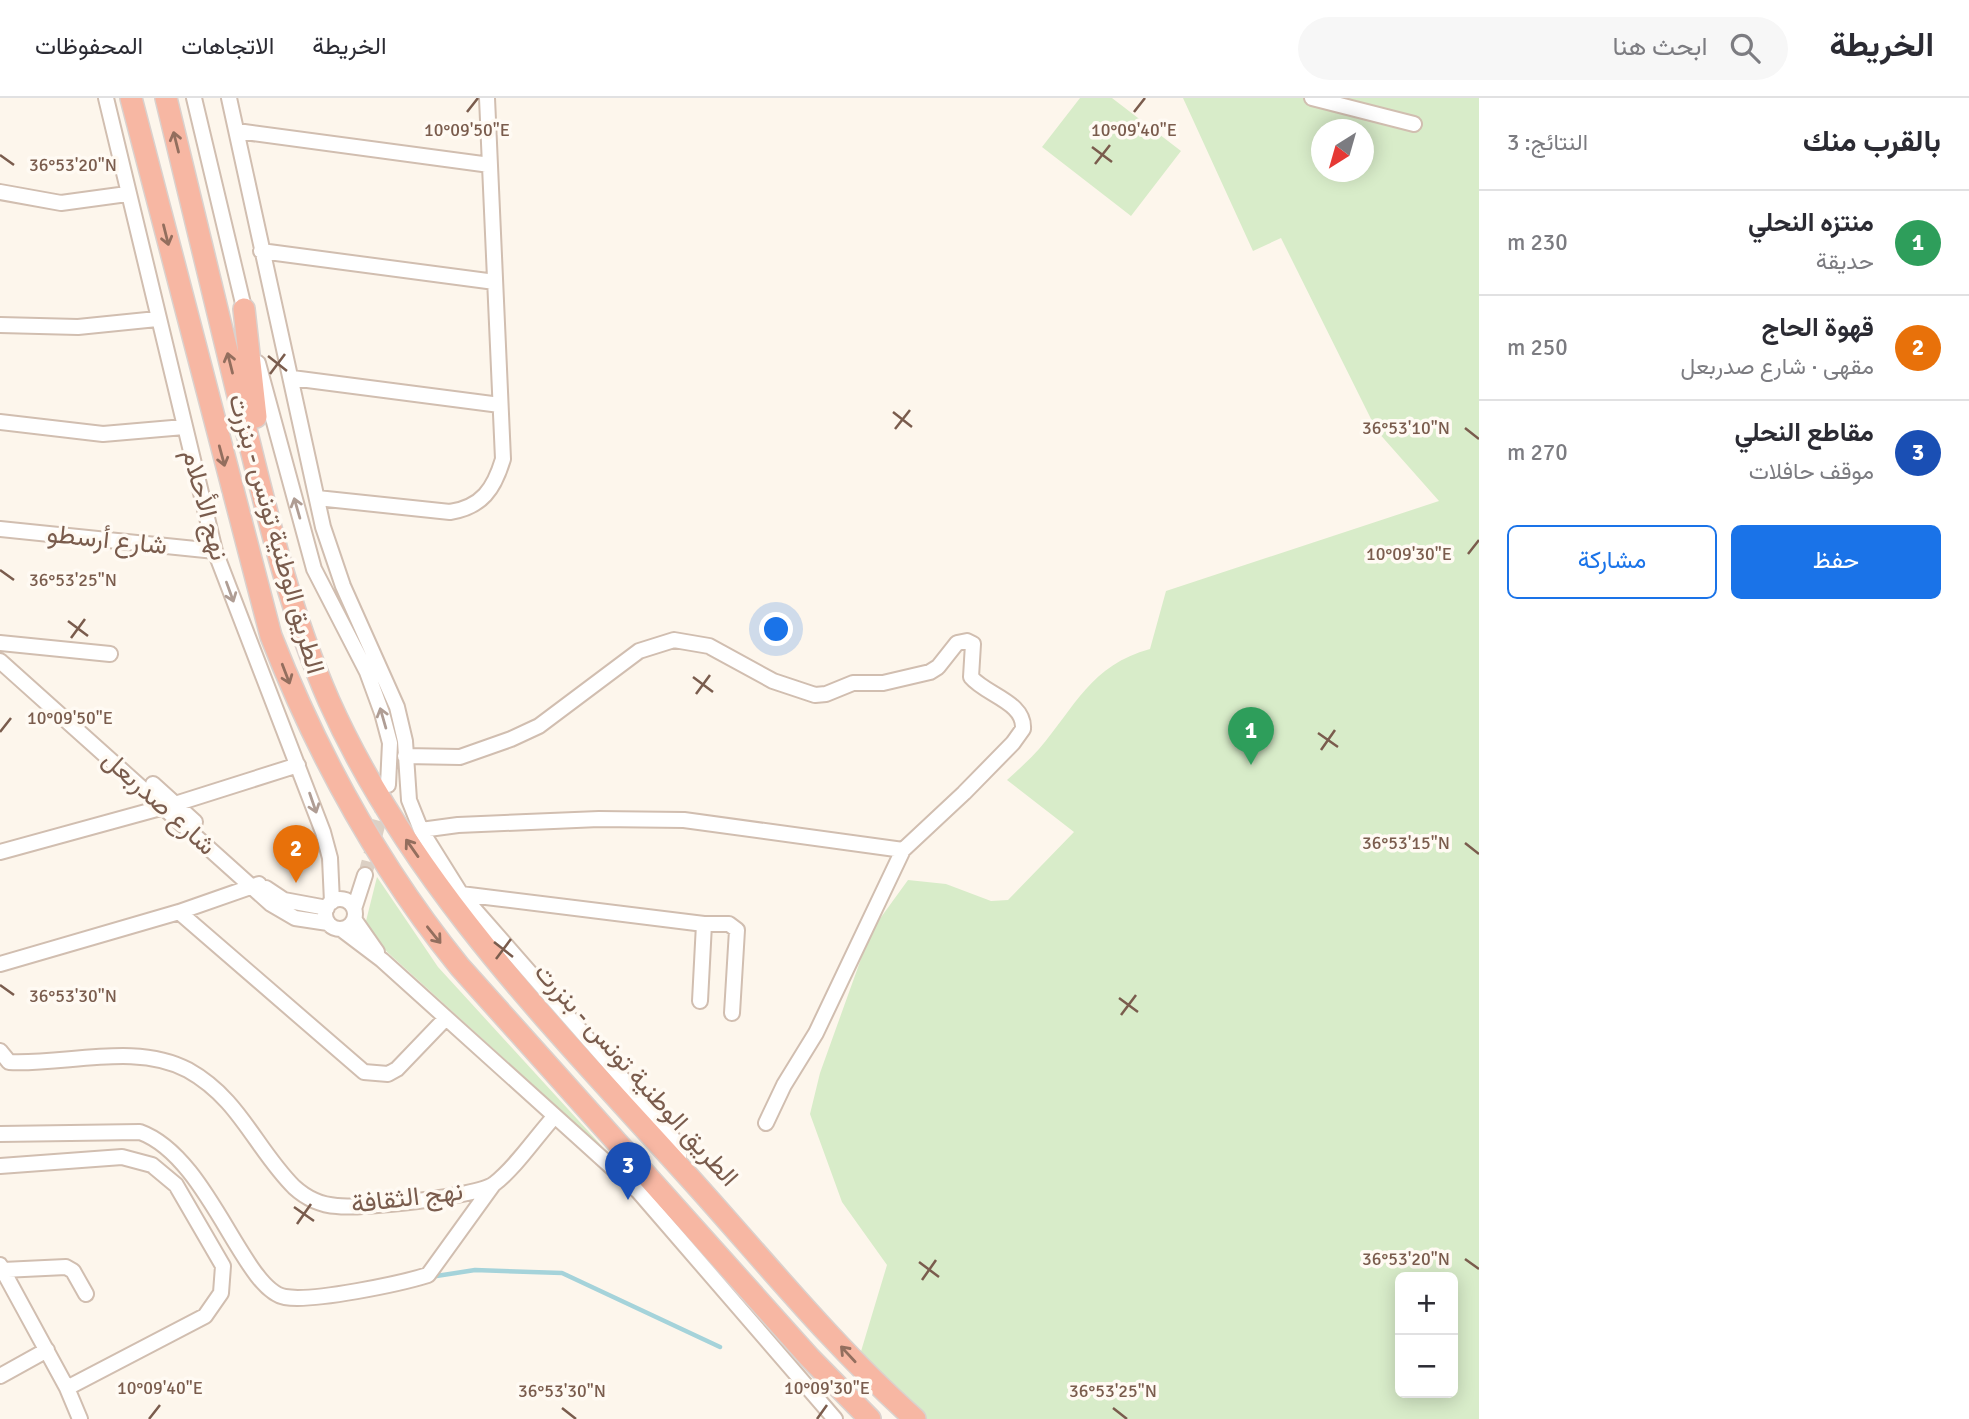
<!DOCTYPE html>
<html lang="ar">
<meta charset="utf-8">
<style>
body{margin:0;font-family:Signika,Vazirmatn,sans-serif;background:#f7f7f7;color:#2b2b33;direction:rtl}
.controls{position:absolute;right:21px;bottom:21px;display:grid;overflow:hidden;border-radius:10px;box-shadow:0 4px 18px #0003}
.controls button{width:63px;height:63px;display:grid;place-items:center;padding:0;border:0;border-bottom:2px solid #e1e1e2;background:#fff;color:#2b2b33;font:35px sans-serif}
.compass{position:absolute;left:1311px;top:21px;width:63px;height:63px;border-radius:50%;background:#fff;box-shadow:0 4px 18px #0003;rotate:217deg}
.you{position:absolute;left:777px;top:532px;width:24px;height:24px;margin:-18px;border:5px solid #fff;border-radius:50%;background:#1a73e8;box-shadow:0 0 0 10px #1a73e833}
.badge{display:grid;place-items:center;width:46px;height:46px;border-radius:50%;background:#1a73e8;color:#fff;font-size:23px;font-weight:700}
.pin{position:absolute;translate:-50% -58px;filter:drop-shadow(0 2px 4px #0008)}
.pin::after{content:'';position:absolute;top:37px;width:24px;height:21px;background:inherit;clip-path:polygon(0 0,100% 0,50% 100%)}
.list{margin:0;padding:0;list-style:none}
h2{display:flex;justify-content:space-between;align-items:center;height:91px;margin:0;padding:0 28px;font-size:30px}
h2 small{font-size:23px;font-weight:400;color:#7c7c81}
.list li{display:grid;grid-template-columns:46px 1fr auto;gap:21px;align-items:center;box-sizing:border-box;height:105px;padding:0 28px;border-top:2px solid #e1e1e2}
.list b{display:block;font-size:26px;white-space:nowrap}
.list p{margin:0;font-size:23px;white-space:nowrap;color:#7c7c81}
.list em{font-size:23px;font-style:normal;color:#7c7c81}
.actions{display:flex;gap:14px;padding:21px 28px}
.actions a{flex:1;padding:16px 0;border:2px solid #1a73e8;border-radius:10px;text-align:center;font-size:24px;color:#1a73e8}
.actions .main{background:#1a73e8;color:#fff}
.icon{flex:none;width:38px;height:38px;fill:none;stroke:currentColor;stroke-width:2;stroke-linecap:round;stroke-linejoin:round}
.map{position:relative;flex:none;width:1479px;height:1321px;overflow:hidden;direction:ltr}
header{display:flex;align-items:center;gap:42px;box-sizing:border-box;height:98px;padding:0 35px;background:#fff;border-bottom:2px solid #e1e1e2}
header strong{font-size:33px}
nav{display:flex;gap:38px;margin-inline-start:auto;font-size:24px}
.search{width:490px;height:63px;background:#f7f7f7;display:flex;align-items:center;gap:18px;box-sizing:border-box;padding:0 24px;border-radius:38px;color:#7c7c81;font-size:26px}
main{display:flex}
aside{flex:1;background:#fff}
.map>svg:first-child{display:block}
.green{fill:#d8ecc9;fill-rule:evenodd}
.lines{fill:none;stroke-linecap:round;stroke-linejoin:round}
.stream{stroke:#a5d3da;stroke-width:4.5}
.minor-tunnel{stroke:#dcd0c4;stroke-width:14;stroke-dasharray:14 7;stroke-linecap:butt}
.minor-casing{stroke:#d1beb0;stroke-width:18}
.highway-casing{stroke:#dad1cd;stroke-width:24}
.minor{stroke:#fff;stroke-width:14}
.highway{stroke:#f7b7a3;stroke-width:21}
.oneway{stroke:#936e5e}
.oneway2{stroke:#af9d94}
.ticks{fill:none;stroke:#7a5c4d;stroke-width:2.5}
.labels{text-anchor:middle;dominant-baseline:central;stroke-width:7;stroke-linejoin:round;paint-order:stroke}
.street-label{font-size:26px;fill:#7a5c4d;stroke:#fffaf3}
.ticks-label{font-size:18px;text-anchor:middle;fill:#7a5c4d;stroke:#fffaf3;stroke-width:7;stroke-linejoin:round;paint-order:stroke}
</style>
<header>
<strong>الخريطة</strong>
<div class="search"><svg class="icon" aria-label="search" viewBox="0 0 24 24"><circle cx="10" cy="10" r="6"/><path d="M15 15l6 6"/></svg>ابحث هنا</div>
<nav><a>الخريطة</a><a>الاتجاهات</a><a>المحفوظات</a></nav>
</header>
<main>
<aside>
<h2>بالقرب منك<small>النتائج: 3</small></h2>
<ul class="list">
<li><span class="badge" style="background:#2e9e5b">1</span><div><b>منتزه النحلي</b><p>حديقة</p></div><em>230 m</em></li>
<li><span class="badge" style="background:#e8710a">2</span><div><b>قهوة الحاج</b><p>مقهى · شارع صدربعل</p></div><em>250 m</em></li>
<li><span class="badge" style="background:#1a4fb4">3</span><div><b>مقاطع النحلي</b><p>موقف حافلات</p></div><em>270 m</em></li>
</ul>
<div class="actions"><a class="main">حفظ</a><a>مشاركة</a></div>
</aside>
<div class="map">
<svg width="1479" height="1321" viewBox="0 0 1479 1321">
<rect width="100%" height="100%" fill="#fdf6ec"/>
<path class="green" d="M 1080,0 L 1112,0 L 1181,53 L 1131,118 L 1042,49 Z
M 1183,0 L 1479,0 L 1479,1321 L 925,1321 L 859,1260 L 887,1167 L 842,1104 L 810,1016 L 820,975 L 871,833 L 908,782 L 946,786 L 991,803 L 1008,802 L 1074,734 L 1007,682 C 1018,672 1029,662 1039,651 C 1075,609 1091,567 1150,551 L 1166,493 L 1439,403 L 1377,333 L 1281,140 L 1253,153 ZM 1322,32 L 1364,32 L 1364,74 L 1322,74 ZM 1400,1179 L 1453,1179 L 1453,1295 L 1400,1295 Z
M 377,779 L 438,869 L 610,1057 L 374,842 L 366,823 Z"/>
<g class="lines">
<path class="stream" d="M 430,1179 L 475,1172 L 562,1175 L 720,1249"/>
<path class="minor-tunnel" d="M 365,777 L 385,701"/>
<g class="minor-casing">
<path id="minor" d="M 106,0 L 215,453 L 323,734 L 330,760 L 332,804
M 194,0 L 246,218
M 229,0 L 323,429 L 343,488 L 397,609 L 405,643 L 409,702 L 421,732 L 461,796 L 664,1028 L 679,1049 L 679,1068
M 1312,0 L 1414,26
M 237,33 L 490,67
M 0,94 L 61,105 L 127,96
M 261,153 L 495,184
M 0,227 L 78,229 L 157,221
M 258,265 L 314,471 L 367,574 L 382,615 L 390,645 L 388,687
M 292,280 L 500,307
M 0,324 L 103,336 L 184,329
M 317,400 L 450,414 C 482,409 494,391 503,361 L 487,0
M 0,431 L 215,453
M 0,545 L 110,556
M 0,563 L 271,806 L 295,820 L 328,825
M 405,658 L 460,659 L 511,641 L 539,628 L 639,553 L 674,542 L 709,548 L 773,583 L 815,597 L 826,596 L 853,585 L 883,585 L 930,574 L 938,569 L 957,545 L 967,543 L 973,546 L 971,579 C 986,597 1025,604 1023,631 L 1013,645 L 964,695 L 903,752 L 816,935 L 784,987 L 766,1025
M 153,686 L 195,724
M 421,732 L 458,727 L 599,721 L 684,722 L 903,752
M 0,754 L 175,706 L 298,667
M 266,790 L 284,802 L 327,810
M 461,796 L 704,826 L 729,826 L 737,832 L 732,915
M325 816a15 15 0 1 1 30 0a15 15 0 1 1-30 0Z
M 354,811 L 365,777
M 179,814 L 364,974 L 388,976 L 397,971 L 446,920
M 354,821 L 377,854
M 341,831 L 382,862 L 638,1093 L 835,1321
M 0,866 L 179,814 L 259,786
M 700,903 L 704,826
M 0,953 L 9,964 C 66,967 136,944 188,972 C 240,1001 255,1050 294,1089 C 306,1100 321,1107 337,1108 C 361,1111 476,1099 494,1086 C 516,1069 535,1040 554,1019
M 0,1036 L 140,1034 C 209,1059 243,1192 285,1199 C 313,1204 399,1186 428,1177 L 493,1087
M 0,1068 L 122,1059 L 152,1067 L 176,1087 L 223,1168 L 221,1195 L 205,1218 L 67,1290
M 0,1167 L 67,1290 L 80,1321
M 3,1172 L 66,1169 L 73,1173 L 86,1196
M 0,1278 L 47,1252"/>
</g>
<g class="highway-casing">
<path id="highway" d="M 131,0 L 271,538 C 318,658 378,768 460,869 L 810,1260 L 870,1321
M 166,0 C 192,109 219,218 245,327 C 268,420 290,514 329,603 C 412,789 561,937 696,1087 C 767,1166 835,1250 915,1321
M 244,211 L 256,319"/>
</g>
<use href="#minor" class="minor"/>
<use href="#highway" class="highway"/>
</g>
<defs><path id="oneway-shaft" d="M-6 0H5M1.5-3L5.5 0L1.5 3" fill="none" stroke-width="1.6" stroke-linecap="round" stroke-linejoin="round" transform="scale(1.75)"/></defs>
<g class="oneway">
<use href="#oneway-shaft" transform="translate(176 44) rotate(-104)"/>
<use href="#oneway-shaft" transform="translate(166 137) rotate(76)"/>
<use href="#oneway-shaft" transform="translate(230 265) rotate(-104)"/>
<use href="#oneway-shaft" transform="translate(222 358) rotate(75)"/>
<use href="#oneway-shaft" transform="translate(286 576) rotate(69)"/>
<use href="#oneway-shaft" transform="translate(412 750) rotate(-125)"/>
<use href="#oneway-shaft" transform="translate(434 837) rotate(51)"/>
<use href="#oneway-shaft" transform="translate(848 1256) rotate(-133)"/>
</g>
<g class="oneway2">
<use href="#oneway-shaft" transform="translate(297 410) rotate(-106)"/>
<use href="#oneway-shaft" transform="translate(230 494) rotate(70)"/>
<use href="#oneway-shaft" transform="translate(383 620) rotate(-106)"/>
<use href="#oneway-shaft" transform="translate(313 705) rotate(71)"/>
</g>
<path class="ticks" d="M 467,14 L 478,0M 1134,14 L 1145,0M 1092,49 L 1112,64M 0,57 L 14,67M 1095,66 L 1110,47M 268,258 L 287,273M 270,276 L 285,256M 893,314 L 912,329M 1465,330 L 1479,341M 895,331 L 910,312M 1468,456 L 1479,442M 0,472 L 14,482M 68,523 L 88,538M 71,540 L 85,521M 693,579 L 713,594M 696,596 L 710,577M 0,634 L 11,620M 1318,635 L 1338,649M 1321,652 L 1335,632M 1465,745 L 1479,756M 494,844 L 513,859M 496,861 L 511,841M 0,887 L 14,897M 1119,900 L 1138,914M 1121,917 L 1136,897M 294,1109 L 314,1123M 297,1126 L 311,1106M 1465,1161 L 1479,1171M 919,1164 L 939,1179M 922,1182 L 936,1162M 562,1310 L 576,1321M 1113,1310 L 1127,1321M 149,1321 L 160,1307M 817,1321 L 827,1307"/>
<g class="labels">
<g class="street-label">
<text transform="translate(205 407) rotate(75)">نهج الأحلام</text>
<text transform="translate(276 436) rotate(74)">الطريق الوطنية تونس - بنزرت</text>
<text transform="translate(107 442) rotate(6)">شارع أرسطو</text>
<text transform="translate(159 705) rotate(42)">شارع صدربعل</text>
<text transform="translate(636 977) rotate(48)">الطريق الوطنية تونس - بنزرت</text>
<text transform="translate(407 1100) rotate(-7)">نهج الثقافة</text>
</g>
</g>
<g class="ticks-label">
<text x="467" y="38">10°09'50"E</text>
<text x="1134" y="38">10°09'40"E</text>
<text x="73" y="73">36°53'20"N</text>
<text x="1406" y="336">36°53'10"N</text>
<text x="1409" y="462">10°09'30"E</text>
<text x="73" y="488">36°53'25"N</text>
<text x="70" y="626">10°09'50"E</text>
<text x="1406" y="751">36°53'15"N</text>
<text x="73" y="904">36°53'30"N</text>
<text x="1406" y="1167">36°53'20"N</text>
<text x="160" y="1296">10°09'40"E</text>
<text x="827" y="1296">10°09'30"E</text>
<text x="562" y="1299">36°53'30"N</text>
<text x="1113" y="1299">36°53'25"N</text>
</g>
</svg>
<div class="controls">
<button>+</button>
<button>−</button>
</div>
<svg class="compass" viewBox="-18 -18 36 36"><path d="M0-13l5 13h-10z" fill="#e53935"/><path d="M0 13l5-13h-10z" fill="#7c7c81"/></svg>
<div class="you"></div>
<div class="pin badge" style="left:1251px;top:667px;background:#2e9e5b">1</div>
<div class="pin badge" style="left:296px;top:785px;background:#e8710a">2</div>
<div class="pin badge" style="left:628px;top:1102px;background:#1a4fb4">3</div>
</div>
</main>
